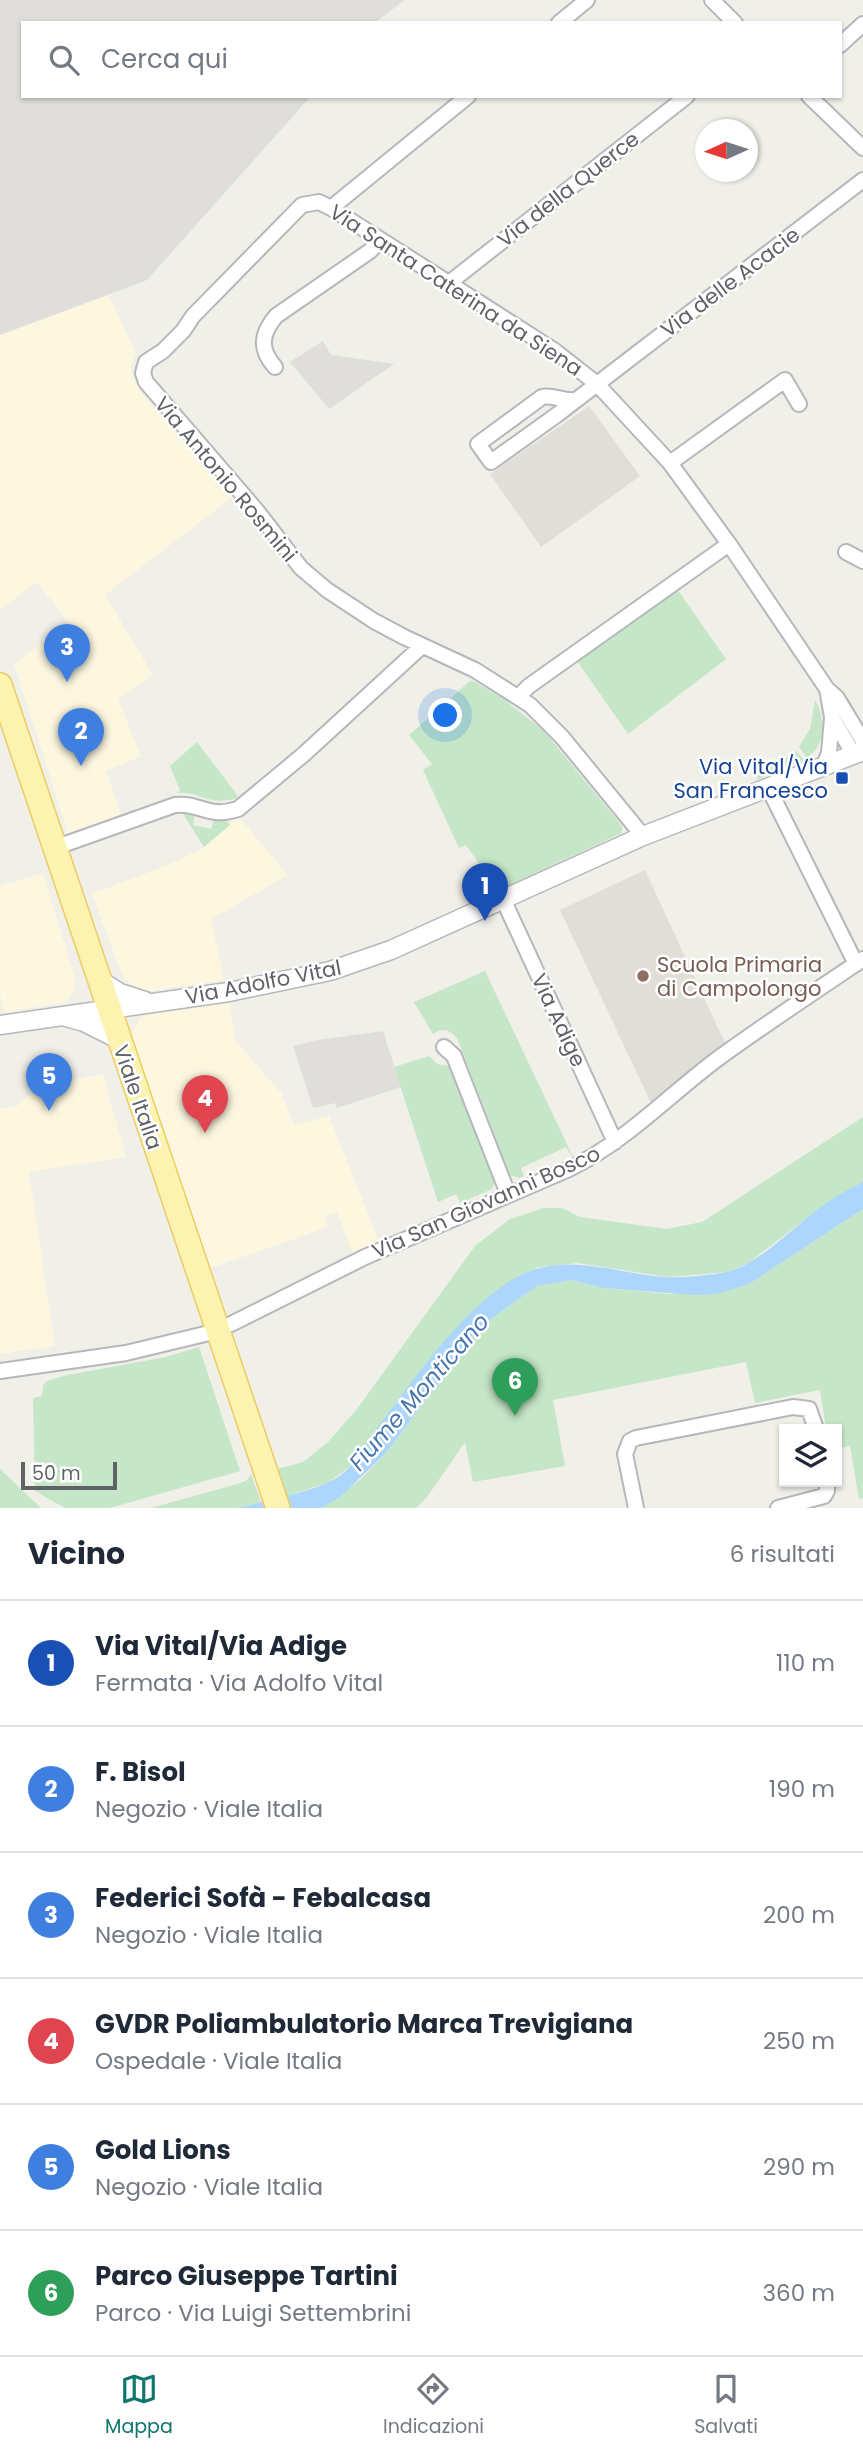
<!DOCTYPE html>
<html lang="it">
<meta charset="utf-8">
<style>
body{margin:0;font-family:Poppins,sans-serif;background:#f2f2f3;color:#1f2937}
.controls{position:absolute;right:21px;bottom:21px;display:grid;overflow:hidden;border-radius:0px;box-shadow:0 2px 5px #0004}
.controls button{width:63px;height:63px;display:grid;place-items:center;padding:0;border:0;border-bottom:2px solid #e0e1e3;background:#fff;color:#1f2937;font:35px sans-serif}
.compass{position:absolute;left:695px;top:119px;width:63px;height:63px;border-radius:50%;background:#fff;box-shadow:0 2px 5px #0004;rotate:267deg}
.scale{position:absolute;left:21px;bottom:18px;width:96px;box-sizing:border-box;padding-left:7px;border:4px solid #5f6267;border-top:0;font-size:19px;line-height:24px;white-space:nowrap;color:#5f6267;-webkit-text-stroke:5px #fff;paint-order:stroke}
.you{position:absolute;left:446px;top:716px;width:24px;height:24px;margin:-18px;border:5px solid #fff;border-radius:50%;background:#1a73e8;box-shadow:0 0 0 10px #1a73e833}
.badge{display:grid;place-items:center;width:46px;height:46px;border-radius:50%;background:#0f766e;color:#fff;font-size:23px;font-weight:700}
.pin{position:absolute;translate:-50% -58px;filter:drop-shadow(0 2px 4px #0008)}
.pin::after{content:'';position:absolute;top:37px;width:24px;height:21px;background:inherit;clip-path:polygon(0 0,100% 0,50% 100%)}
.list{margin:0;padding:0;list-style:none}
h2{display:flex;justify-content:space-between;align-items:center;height:91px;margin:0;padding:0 28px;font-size:30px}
h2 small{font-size:23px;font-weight:400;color:#747a83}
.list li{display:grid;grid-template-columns:46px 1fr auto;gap:21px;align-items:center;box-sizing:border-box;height:126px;padding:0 28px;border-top:2px solid #e0e1e3}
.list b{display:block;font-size:26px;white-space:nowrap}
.list p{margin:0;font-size:23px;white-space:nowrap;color:#747a83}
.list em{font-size:23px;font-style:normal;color:#747a83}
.icon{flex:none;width:38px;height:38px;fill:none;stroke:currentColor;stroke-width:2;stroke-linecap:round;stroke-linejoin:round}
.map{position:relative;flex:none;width:863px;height:1508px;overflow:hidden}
.search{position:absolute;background:#fff;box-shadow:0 2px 5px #0004;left:21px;right:21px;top:21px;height:77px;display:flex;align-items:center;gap:18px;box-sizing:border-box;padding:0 24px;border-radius:0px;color:#747a83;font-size:26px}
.sheet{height:847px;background:#fff}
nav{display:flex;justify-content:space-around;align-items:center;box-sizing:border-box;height:98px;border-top:2px solid #e0e1e3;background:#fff;font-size:19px;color:#747a83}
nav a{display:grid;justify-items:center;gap:4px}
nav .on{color:#0f766e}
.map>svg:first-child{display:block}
.commercial{fill:#fdf7e0}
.industrial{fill:#dfdeda}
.education{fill:#e0ded6}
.green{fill:#c5e6c7}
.water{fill:#acd6fc}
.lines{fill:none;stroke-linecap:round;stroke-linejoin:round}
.minor-casing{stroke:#b5b7bb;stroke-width:18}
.tertiary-casing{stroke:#b5b7bb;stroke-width:21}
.primary-casing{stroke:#edcc64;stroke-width:26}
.minor{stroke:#fff;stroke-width:14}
.tertiary{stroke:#fff;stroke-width:18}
.primary{stroke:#fcf3b1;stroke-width:23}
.transit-dot{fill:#1a4fb4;stroke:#fff;stroke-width:2.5}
.education-dot{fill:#8d6e63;stroke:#fff;stroke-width:2.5}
.labels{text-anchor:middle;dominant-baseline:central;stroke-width:5;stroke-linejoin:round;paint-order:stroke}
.street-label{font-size:21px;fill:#5f6267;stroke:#fff}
.transit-label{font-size:21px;fill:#164399;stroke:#fff;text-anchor:end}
.education-label{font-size:21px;fill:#785e54;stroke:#fff;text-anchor:start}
.water-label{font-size:23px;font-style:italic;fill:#4876ae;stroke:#fff}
</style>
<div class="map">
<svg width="863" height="1508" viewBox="0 0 863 1508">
<rect width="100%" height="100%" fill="#f0efe8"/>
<path class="commercial" d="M 109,295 L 136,354 L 131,366 L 133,378 L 142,394 L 199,459 L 201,457 L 235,495 L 105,595 L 153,675 L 118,699 L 141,756 L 106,771 L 122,817 L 69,836 L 14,664 L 68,622 L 37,582 L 0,610 L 0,335 Z
M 239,817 L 288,875 L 211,919 L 224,980 L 151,991 L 136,988 L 126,980 L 119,967 L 92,894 L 175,862 L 204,847 Z
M 43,873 L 76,981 L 73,994 L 66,1002 L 4,1013 L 0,994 L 0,886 Z
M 230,1002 L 234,1039 L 282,1094 L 294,1125 L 329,1116 L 382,1249 L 353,1254 L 337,1212 L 325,1216 L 328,1227 L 208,1269 L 133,1047 L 132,1034 L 139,1019 L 146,1015 Z
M 103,1074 L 126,1157 L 29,1172 L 55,1346 L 0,1354 L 0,1109 L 17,1106 L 38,1086 Z"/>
<path class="industrial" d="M 0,0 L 405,0 L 374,23 L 23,23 L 23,96 L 311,96 L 147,280 L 0,335 Z
M 323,341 L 331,355 L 394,364 L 329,409 L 290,362 Z
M 383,1031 L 401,1087 L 337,1108 L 335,1103 L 313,1108 L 293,1046 L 318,1040 Z"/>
<path class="education" d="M 589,406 L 640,476 L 541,547 L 490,474 Z
M 645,870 L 725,1043 L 652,1105 L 560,910 Z"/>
<path class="green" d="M 677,589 L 726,659 L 628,734 L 575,658 Z
M 470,681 L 475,682 L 502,698 L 544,731 L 622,826 L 622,833 L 498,890 L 466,845 L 459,848 L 423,770 L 432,764 L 409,735 Z
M 815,700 C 826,719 826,745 807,758 L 799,747 L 810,729 Z
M 197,742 L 235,792 L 238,798 C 206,807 202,791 177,793 L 180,790 L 170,766 Z
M 796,751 L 805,761 L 757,780 L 758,773 L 776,766 Z
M 180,809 L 195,814 L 193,825 L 211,829 L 214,819 L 227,821 L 230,825 L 204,847 Z
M 485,971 L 574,1159 L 566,1147 L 521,1168 L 524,1176 L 519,1178 L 510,1175 L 457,1038 C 450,1030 442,1027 433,1034 L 414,1002 Z
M 429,1056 L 437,1064 L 450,1066 L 495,1181 L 492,1189 L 460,1203 L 456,1194 L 438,1202 L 394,1067 Z
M 863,1117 L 863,1182 L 831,1200 L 748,1263 L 728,1272 L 667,1277 L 578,1263 L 539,1267 L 517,1277 L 491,1296 L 396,1403 L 353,1464 L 329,1482 L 285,1497 L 274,1470 L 303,1462 L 328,1442 L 357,1409 L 475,1246 L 510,1219 L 544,1208 L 562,1208 L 580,1217 L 667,1229 L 702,1222 Z
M 863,1209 L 863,1498 L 859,1499 L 850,1446 L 837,1448 L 837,1429 L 826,1429 L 820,1390 L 755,1403 L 746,1362 L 553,1400 L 565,1466 L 473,1482 L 465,1442 L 427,1497 L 416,1508 L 321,1508 L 360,1480 L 385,1454 L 484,1324 L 537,1286 L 571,1280 L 603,1288 L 670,1294 L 749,1284 Z
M 199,1347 L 240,1471 L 110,1508 L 65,1508 L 35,1491 L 33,1398 L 42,1396 L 43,1385 L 47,1381 L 67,1375 L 166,1357 Z
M 0,1469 L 41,1508 L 0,1508 Z
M 251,1474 L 261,1502 L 237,1508 L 151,1508 L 241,1483 L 247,1480 Z"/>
<path class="water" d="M 863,1182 L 863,1209 L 749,1284 L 716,1294 L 695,1295 L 603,1288 L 571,1280 L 537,1286 L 484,1324 L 385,1454 L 340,1497 L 321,1508 L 237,1508 C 265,1501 314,1492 338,1477 C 356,1465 364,1445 377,1428 C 415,1378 463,1307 517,1277 C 564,1251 614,1273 663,1277 C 683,1278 706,1276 726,1272 C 760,1265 801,1219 831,1200 C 841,1193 852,1188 863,1182 Z"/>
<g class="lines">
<g class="minor-casing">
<path id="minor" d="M 712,0 L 735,23
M 559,23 L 587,0
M 840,45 L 863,24
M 809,96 L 863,148
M 331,208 L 468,96
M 449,283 L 687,96
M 275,367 C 259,349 261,334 276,316 L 370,251 L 381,240
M 575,400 C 563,402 553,394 542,397 L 478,444 L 491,462 L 558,414 L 863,180
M 670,463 L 785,380 L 799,404
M 846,552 L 863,561
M 827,689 L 837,698 L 863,741
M 518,697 L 529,686 L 729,544
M 824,766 L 829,753 L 832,718
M 768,787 L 856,964
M 643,836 L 562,737 L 530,705 L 475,670 L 404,637 L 374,621 L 327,590 L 301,568 L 257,511 L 146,382 L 143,373 L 146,362 L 163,351 L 183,331 L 193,316 L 302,205 L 319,202 L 331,208 L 555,351 L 597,384 L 670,463 L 729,544 L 827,689 L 832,717 L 854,755
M 54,848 L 175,805 C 200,802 207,819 238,809 L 303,755 L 422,646
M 503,899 L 615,1142
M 444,1047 L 454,1056 L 508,1194
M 231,1324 L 365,1257 L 569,1169 C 625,1142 667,1097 716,1060 C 764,1025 814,992 863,959
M 0,1371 L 126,1353 L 205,1334
M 636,1508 L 625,1454 L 630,1441 L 636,1438 L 793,1407 L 809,1409 L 816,1429
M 778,1508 L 824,1496 L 827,1491 L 827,1482"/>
</g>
<g class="tertiary-casing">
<path id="tertiary" d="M 98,979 L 120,993 L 145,1001
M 66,1017 L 84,1022 L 118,1039
M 0,1025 L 229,992 L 330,971 L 391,950 L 643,836 L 863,751"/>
</g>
<g class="primary-casing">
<path id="primary" d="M 0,685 L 278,1508"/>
</g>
<use href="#minor" class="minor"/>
<use href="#tertiary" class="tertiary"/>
<use href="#primary" class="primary"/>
</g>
<rect class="transit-dot" x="835" y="771" width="14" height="14" rx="3.5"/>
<circle class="education-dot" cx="643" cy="976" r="7"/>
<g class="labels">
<g class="street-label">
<text transform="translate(568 189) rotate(-38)">Via della Querce</text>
<text transform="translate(730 282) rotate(-37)">Via delle Acacie</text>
<text transform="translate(456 290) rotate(33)">Via Santa Caterina da Siena</text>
<text transform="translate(226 479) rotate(50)">Via Antonio Rosmini</text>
<text transform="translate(263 982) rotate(-11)">Via Adolfo Vital</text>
<text transform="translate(559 1020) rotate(65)">Via Adige</text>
<text transform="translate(138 1097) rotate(71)">Viale Italia</text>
<text transform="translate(486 1202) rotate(-24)">Via San Giovanni Bosco</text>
</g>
<g class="transit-label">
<text x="828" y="766">Via Vital/Via<tspan x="828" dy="24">San Francesco</tspan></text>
</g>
<g class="education-label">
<text x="657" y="964">Scuola Primaria<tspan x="657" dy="24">di Campolongo</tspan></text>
</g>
<g class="water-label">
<text transform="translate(419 1392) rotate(-49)">Fiume Monticano</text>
</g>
</g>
</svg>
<div class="controls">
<button><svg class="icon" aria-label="layers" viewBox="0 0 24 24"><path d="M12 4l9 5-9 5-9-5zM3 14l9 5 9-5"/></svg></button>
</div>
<svg class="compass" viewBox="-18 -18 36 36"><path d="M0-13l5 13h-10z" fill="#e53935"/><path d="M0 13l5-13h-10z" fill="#747a83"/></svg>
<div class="scale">50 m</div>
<div class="you"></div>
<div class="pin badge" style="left:485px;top:921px;background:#1a4fb4">1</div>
<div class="pin badge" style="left:81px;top:766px;background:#3f7fe0">2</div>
<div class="pin badge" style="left:67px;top:682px;background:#3f7fe0">3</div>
<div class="pin badge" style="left:205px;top:1133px;background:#e0444e">4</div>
<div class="pin badge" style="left:49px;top:1111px;background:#3f7fe0">5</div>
<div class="pin badge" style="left:515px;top:1416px;background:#2e9e5b">6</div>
<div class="search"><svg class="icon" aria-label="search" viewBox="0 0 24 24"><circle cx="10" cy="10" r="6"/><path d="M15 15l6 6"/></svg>Cerca qui</div>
</div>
<section class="sheet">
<h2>Vicino<small>6 risultati</small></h2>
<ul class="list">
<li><span class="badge" style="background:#1a4fb4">1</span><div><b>Via Vital/Via Adige</b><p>Fermata · Via Adolfo Vital</p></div><em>110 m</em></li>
<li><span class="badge" style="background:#3f7fe0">2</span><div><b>F. Bisol</b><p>Negozio · Viale Italia</p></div><em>190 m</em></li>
<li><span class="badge" style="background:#3f7fe0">3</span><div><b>Federici Sofà - Febalcasa</b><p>Negozio · Viale Italia</p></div><em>200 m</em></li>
<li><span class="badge" style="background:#e0444e">4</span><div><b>GVDR Poliambulatorio Marca Trevigiana</b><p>Ospedale · Viale Italia</p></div><em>250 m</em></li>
<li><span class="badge" style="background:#3f7fe0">5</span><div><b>Gold Lions</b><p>Negozio · Viale Italia</p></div><em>290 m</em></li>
<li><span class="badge" style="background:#2e9e5b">6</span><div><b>Parco Giuseppe Tartini</b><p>Parco · Via Luigi Settembrini</p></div><em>360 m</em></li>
</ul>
</section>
<nav>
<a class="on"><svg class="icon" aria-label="map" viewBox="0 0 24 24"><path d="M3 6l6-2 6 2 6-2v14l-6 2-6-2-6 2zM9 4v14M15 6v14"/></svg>Mappa</a>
<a><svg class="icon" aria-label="directions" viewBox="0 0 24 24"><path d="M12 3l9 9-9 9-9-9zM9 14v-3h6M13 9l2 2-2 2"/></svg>Indicazioni</a>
<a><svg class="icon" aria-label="saved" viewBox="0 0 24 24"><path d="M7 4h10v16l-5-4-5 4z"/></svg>Salvati</a>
</nav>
